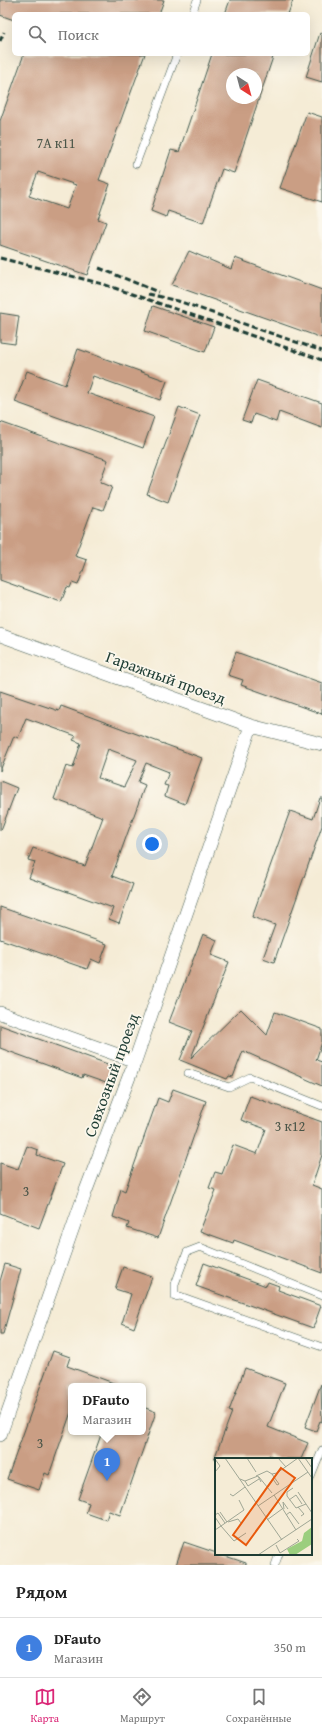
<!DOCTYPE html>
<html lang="ru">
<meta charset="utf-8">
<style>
body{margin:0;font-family:"Gentium Book Plus",serif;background:#f2f2f2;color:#222}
.compass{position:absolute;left:226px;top:68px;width:36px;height:36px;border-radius:50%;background:#fff;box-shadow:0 4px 16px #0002;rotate:144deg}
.you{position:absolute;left:152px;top:844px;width:14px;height:14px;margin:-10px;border:3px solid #fff;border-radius:50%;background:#1a73e8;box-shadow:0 0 0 6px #1a73e833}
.badge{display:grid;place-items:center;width:26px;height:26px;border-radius:50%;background:#db2777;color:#fff;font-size:13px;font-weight:700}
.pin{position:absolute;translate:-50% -33px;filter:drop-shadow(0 1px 2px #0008)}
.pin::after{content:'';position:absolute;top:21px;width:14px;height:12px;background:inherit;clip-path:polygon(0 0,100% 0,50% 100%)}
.popup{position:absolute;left:68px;top:1383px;width:78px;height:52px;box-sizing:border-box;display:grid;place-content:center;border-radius:6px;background:#fff;filter:drop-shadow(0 1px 3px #0005);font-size:13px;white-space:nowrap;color:#767676}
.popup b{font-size:15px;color:#222}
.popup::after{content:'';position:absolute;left:50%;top:100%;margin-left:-8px;border:8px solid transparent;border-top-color:#fff}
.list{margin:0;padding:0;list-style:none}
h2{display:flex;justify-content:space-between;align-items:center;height:52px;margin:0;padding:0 16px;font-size:17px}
h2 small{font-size:13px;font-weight:400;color:#767676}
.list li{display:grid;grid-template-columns:26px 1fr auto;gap:12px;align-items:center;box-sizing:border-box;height:60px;padding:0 16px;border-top:1px solid #e0e0e0}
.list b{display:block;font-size:15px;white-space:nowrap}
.list p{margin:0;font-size:13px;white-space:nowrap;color:#767676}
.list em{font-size:13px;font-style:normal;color:#767676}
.icon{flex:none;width:22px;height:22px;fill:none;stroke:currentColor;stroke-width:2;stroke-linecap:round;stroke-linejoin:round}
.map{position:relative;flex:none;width:322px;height:1565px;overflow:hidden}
.search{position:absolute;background:#fff;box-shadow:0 4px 16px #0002;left:12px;right:12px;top:12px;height:44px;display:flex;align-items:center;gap:10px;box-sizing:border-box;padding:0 14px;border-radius:6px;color:#767676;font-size:15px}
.sheet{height:112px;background:#fff}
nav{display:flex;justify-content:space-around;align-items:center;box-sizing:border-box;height:56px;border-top:1px solid #e0e0e0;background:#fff;font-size:11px;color:#767676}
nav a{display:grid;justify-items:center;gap:2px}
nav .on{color:#db2777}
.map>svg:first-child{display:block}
.building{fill:#ca9e84;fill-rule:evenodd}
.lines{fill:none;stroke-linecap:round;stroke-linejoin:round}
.lane-casing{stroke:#3f574c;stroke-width:8}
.street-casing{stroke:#3f574c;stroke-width:14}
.lane{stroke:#fff;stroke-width:7}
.street{stroke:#fff;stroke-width:13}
.rail{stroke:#1f3d34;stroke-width:3;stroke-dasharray:6 3;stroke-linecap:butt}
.labels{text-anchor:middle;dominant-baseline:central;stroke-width:3.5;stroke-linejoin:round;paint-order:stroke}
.number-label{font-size:14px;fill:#4a5548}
.street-label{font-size:16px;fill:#1f3d34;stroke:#fbf7ec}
.inset-road{fill:none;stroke:#9fa695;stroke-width:1}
.view{fill:#e8590c;fill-opacity:0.15;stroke:#e8590c;stroke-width:2}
.inset-edge{fill:none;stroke:#1f3d34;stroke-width:2}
</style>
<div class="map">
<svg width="322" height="1565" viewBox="0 0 322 1565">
<rect width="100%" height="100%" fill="#fbf7ec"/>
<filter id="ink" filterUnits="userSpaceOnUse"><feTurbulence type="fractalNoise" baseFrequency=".025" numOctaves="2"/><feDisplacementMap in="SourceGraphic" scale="8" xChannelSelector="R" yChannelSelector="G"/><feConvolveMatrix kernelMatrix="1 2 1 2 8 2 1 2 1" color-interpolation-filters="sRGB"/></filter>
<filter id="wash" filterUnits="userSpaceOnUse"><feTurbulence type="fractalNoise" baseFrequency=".012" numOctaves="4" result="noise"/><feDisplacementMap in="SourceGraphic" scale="16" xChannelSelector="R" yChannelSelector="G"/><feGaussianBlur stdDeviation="0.9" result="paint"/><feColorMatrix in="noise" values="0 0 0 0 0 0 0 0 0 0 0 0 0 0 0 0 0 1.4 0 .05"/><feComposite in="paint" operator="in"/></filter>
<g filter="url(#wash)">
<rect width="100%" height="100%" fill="#f5ecd6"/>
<g id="blocks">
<path class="building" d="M 0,0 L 164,0 L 159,14 L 14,14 L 14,20 L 0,15 Z
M 230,0 L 293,0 L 288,14 L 225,14 Z
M 320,33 L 322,34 L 322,82 L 306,77 Z
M 24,54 L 145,54 L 99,180 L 110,184 L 98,219 L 106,222 L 87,275 L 0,245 L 0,121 ZM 38,172 L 76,185 L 67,209 L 29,196 Z
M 212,54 L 274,54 L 234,173 L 222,169 L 203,223 L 168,211 L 166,217 L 151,211 L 171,150 L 179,152 ZM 232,74 L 256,74 L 256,98 L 232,98 Z
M 307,112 L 322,117 L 322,202 L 280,188 Z
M 189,251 L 231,269 L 235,258 L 322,290 L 322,338 L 172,285 Z
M 153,306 L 214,327 L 205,352 L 145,331 Z
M 0,313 L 19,316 L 15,344 L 0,342 Z
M 78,349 L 167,381 L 160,400 L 93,376 L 87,393 L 154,417 L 143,448 L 15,402 L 27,371 L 65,385 Z
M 257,380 L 322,403 L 322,428 L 279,412 L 276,422 L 254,414 L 251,423 L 242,420 Z
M 179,407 L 200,415 L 168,502 L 147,494 Z
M 0,422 L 108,460 L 100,482 L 112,487 L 103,510 L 93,507 L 75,556 L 87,560 L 78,585 L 72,583 L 70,588 L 67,587 L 61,602 L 0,580 Z
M 236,652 L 322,683 L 322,714 L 241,685 L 243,680 L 228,675 Z
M 0,691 L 59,711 L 61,706 L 202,758 L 185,804 L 165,796 L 168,786 L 164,785 L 169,772 L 146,763 L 138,782 L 145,785 L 112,876 L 133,884 L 119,923 L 109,919 L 113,908 L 29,878 L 35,862 L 28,860 L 33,848 L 85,866 L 103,817 L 54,799 L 66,766 L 73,768 L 81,743 L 73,740 L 76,736 L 26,718 L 18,738 L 14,736 L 0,771 ZM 108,749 L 137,760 L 124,787 L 98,778 Z
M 0,781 L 17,788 L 1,830 L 0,830 Z
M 320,798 L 322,798 L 322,826 L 274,962 L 263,958 L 275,925 L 252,917 L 290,811 L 313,819 Z
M 0,907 L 107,944 L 100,963 L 91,959 L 87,969 L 0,939 Z
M 203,934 L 217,940 L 211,955 L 229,962 L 191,1058 L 241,1009 L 267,1035 L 275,1012 L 322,1029 L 322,1042 L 316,1060 L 322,1062 L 322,1086 L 243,1051 L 233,1077 L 229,1076 L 227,1079 L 180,1060 L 192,1031 L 169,1022 Z
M 0,1025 L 113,1066 L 106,1083 L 83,1075 L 82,1078 L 0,1048 Z
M 173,1089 L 206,1101 L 158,1238 L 127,1228 L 129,1223 L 113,1217 L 121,1189 L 125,1191 L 158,1098 L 168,1102 Z
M 250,1096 L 322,1122 L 322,1155 L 312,1185 L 322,1189 L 322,1273 L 234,1240 L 233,1243 L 200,1231 L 216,1190 L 209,1188 L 215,1172 L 222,1174 L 233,1145 L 257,1154 L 266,1129 L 241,1120 Z
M 27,1146 L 38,1150 L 37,1155 L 63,1164 L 39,1228 L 0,1213 L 0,1163 L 18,1169 Z
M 204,1263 L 266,1286 L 268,1282 L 279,1286 L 278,1290 L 321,1306 L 313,1328 L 196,1286 Z
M 5,1264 L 21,1269 L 3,1334 L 0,1334 L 0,1281 Z
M 123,1267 L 152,1277 L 134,1328 L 122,1323 L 131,1294 L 115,1289 Z
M 53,1351 L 70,1357 L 67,1366 L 119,1385 L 119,1386 L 71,1386 L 71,1412 L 49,1475 L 45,1473 L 39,1490 L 7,1479 Z
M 245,1368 L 285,1383 L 268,1427 L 308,1443 L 301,1459 L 278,1459 L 269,1455 L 268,1459 L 214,1459 L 232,1412 L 229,1411 Z
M 321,1384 L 322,1422 L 320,1421 L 316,1431 L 305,1427 Z
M 143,1407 L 156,1412 L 120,1515 L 109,1511 L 106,1520 L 86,1513 L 89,1503 L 78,1499 L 102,1432 L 143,1432 Z
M 184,1542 L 246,1563 L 246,1565 L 176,1565 Z"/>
</g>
</g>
<g filter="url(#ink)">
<use href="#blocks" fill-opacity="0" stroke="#3f574c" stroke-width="1"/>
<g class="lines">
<g class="lane-casing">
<path id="lane" d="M 192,14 L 197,0
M 136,164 L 177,54
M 188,1073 L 229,1087 L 250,1077 L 322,1106
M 322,1296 L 200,1247 L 187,1252 L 175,1284 L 175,1297 L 180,1296 L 322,1347
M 311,1477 L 322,1450
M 275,1565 L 279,1554"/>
</g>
<g class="street-casing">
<path id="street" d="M 0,635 L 251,726 L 322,744
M 0,1013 L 135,1061
M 0,1435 L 85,1193 L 135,1061 L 251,726"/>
</g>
<use href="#lane" class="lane"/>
<use href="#street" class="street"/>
<path class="rail" d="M 0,41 L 4,32
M 0,258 L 103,284 L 322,360
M 99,268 L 158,292
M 148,294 L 178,301 L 322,351"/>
</g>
</g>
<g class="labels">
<g class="number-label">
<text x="56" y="143">7А к11</text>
<text x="290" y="1126">3 к12</text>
<text x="26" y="1191">3</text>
<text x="40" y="1443">3</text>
</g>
<g class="street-label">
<text transform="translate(166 677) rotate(20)">Гаражный проезд</text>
<text transform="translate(111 1075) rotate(-70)">Совхозный проезд</text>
</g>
</g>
<g transform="translate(215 1458)">
<rect width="97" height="97" fill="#f5ecd6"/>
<path d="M 97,69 L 97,86 L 80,97 L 75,97 L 72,91 L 87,83 L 89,75 Z" fill="#9bce7e"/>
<path class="inset-road" d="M 10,0 L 67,82M 32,0 L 41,14M 63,0 L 71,9M 83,0 L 97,20M 90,0 L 97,10M 0,1 L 5,8 L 0,14M 57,16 L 59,19 L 64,26 L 62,27 L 58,21 L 59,19M 41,18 L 52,13 L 57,16 L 62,15 L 83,0M 44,19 L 57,35M 25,21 L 30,23 L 43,18 L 46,24M 30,23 L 33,28 L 44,21M 78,30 L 72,34 L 72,38 L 81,50 L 91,46M 83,34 L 97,55M 15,36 L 18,38 L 30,29M 59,37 L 81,72M 74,42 L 81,37 L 87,46M 43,48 L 93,14M 83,49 L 89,56 L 86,58M 69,51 L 68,44 L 73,51M 5,54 L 12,64M 0,57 L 3,55 L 10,65M 71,57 L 75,54 L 84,66M 0,59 L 6,68 L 29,52 L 24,42M 52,62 L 67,51M 13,64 L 23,61 L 26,65M 0,72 L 6,68 L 19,83 L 31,75M 61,87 L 65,95 L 84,83 L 82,81M 43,97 L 97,61"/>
<path class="view" d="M 66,10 L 80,20 L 31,87 L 18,77 Z"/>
<rect width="97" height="97" class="inset-edge"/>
</g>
</svg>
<svg class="compass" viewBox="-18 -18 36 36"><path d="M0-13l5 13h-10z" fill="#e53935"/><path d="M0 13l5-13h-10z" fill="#767676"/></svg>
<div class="you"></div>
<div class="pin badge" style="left:107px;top:1481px;background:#3f7fe0">1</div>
<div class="popup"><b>DFauto</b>Магазин</div>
<div class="search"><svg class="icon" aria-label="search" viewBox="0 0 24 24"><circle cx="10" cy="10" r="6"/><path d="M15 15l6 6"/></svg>Поиск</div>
</div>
<section class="sheet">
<h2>Рядом<small></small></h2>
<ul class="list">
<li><span class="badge" style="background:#3f7fe0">1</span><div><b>DFauto</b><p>Магазин</p></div><em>350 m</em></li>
</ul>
</section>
<nav>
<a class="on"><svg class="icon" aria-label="map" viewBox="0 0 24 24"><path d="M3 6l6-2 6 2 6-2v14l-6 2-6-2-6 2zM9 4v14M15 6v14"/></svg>Карта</a>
<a><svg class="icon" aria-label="directions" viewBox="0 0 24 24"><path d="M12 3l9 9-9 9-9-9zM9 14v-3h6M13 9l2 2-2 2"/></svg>Маршрут</a>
<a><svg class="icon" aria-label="saved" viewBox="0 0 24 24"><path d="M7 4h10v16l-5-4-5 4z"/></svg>Сохранённые</a>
</nav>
